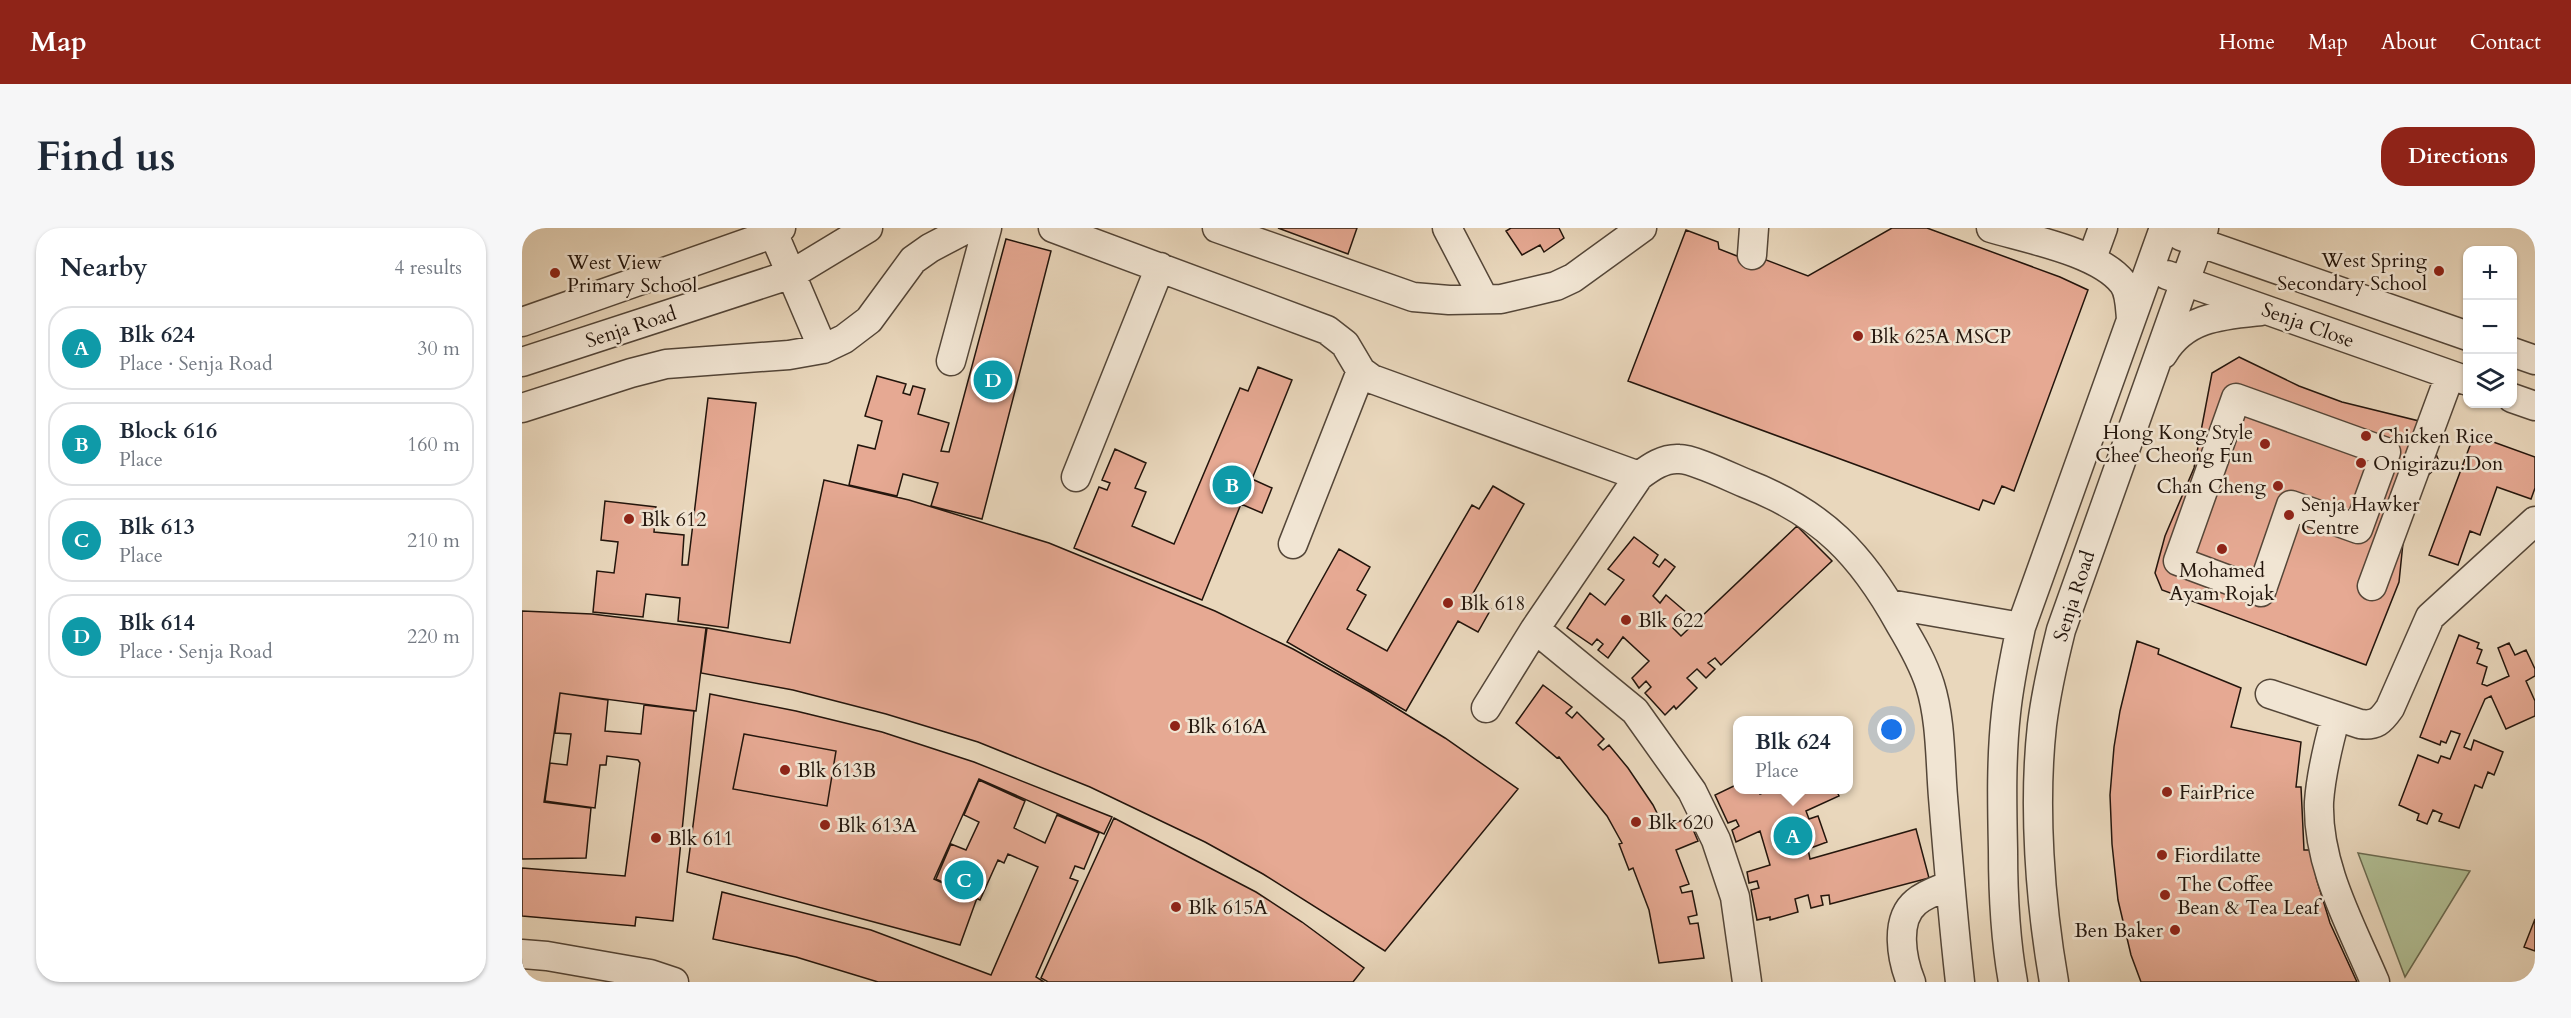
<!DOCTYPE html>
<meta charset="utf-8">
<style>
body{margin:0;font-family:Cardo,serif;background:#f6f6f7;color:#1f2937}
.controls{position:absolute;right:18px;top:18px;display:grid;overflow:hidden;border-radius:12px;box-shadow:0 2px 4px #0004}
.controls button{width:54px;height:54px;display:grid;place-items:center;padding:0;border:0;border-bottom:2px solid #e0e1e3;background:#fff;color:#1f2937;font:30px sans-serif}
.you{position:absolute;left:1370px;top:502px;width:21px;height:21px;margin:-15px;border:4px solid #fff;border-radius:50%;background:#1a73e8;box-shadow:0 0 0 9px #1a73e833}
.badge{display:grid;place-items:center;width:39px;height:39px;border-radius:50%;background:#8f2418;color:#fff;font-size:20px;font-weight:700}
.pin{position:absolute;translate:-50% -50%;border:3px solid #fff;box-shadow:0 2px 6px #0006}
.popup{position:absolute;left:1211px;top:488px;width:120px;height:78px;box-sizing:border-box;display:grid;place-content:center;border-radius:12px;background:#fff;filter:drop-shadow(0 2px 4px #0005);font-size:20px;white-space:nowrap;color:#747a83}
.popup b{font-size:22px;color:#1f2937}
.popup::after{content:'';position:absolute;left:50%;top:100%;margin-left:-12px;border:12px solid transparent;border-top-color:#fff}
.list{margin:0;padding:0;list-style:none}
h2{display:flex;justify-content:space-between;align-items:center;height:78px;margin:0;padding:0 24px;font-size:26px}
h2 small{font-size:20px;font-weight:400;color:#747a83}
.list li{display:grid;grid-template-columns:39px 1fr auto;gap:18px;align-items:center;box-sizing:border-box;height:84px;margin:0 12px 12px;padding:0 12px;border:2px solid #e0e1e3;border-radius:24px}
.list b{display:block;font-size:22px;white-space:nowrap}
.list p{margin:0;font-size:20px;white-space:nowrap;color:#747a83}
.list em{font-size:20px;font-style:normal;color:#747a83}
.icon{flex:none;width:33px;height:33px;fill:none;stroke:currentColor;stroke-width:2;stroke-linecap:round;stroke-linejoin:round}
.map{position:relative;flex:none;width:2013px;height:754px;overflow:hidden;border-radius:24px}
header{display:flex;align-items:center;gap:36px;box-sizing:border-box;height:84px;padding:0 30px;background:#8f2418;color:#fff}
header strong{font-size:28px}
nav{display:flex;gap:33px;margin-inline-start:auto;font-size:21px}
.intro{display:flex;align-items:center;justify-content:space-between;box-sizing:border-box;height:144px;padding:0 36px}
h1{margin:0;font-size:42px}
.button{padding:15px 27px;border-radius:24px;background:#8f2418;color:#fff;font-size:21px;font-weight:700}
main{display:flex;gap:36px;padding:0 36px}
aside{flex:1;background:#fff;border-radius:24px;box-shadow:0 2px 4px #0004}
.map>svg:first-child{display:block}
.green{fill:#b1bf95;stroke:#6a6a50;stroke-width:1.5}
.building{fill:#e6a993;stroke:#23150c;stroke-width:1.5}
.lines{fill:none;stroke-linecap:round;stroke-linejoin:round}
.minor-casing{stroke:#544638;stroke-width:31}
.minor{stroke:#f1e5d3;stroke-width:28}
.poi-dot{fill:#8f2418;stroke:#f1e5d3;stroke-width:2}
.labels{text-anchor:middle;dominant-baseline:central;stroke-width:5;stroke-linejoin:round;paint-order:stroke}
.poi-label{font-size:20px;fill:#23150c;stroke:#f1e5d3;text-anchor:start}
.street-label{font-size:20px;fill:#23150c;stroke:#f1e5d3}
</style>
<header>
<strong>Map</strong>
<nav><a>Home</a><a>Map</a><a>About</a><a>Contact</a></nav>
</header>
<div class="intro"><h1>Find us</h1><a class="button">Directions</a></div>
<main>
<aside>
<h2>Nearby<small>4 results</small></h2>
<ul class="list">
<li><span class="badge" style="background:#0f9aa8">A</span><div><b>Blk 624</b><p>Place · Senja Road</p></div><em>30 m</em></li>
<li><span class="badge" style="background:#0f9aa8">B</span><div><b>Block 616</b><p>Place</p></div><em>160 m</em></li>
<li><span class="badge" style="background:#0f9aa8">C</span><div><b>Blk 613</b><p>Place</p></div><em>210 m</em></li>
<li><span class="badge" style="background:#0f9aa8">D</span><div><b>Blk 614</b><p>Place · Senja Road</p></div><em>220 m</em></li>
</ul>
</aside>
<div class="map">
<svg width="2013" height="754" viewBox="0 0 2013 754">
<rect width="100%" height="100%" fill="#e9d7bc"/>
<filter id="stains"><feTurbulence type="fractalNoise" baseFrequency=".00333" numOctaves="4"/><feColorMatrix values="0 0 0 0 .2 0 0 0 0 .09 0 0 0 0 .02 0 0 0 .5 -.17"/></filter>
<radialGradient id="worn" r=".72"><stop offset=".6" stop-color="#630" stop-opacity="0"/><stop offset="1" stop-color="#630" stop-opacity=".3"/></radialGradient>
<path class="green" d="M 1836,625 L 1948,643 L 1883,749 Z"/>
<path class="building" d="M 756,0 L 835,0 L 826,26 Z
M 989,0 L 1037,0 L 1042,10 L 1022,24 L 1018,17 L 1000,27 L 984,3 Z
M 1370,0 L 1405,0 L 1538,49 L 1566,62 L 1492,263 L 1480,258 L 1472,276 L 1461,272 L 1457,282 L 1106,153 L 1164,2 L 1196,14 L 1197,21 L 1215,28 L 1218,22 L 1286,48 Z
M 484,11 L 529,23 L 460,291 L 409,278 L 416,255 L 381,246 L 375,268 L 327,257 L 336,217 L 353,221 L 360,193 L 343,188 L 355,148 L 384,156 L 381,165 L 388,167 L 391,158 L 403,161 L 396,186 L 427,195 L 419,223 L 427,224 Z
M 1717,129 L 1777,158 L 1820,174 L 1901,194 L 1918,236 L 1886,266 L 1877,354 L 1844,437 L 1640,362 L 1633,345 L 1643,308 L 1672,240 L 1690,145 Z
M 736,139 L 770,152 L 730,251 L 750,260 L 740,285 L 719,276 L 680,372 L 552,320 L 577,259 L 585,262 L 588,255 L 580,252 L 593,221 L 624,235 L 613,260 L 624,264 L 610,298 L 652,316 L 718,160 L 726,163 Z
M 186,170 L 234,175 L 206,400 L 156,393 L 158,370 L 124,366 L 121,389 L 71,384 L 75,343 L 92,345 L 96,314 L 79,312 L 83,273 L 134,279 L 132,304 L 162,307 L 160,337 L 166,337 Z
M 1952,207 L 2013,229 L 2013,260 L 2009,271 L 1975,259 L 1958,307 L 1948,303 L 1936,337 L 1907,327 Z
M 302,252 L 387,272 L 527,315 L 693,383 L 771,421 L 848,464 L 923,510 L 996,561 L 863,723 L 741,646 L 683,614 L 568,559 L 456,514 L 364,486 L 271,462 L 179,445 L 185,400 L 268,415 Z
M 971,258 L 1002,276 L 949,369 L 969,381 L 956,404 L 936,393 L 884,483 L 765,414 L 817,321 L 848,339 L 835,362 L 844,367 L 825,401 L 865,423 L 950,277 L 957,281 Z
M 1275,298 L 1310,333 L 1199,437 L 1193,430 L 1186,435 L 1193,441 L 1184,450 L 1175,441 L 1165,450 L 1175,460 L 1154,481 L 1152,478 L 1143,487 L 1123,465 L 1129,459 L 1124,453 L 1117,460 L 1110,450 L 1127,433 L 1101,409 L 1086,430 L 1076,422 L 1081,416 L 1075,411 L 1070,417 L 1045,400 L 1068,365 L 1083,377 L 1102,352 L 1086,341 L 1112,309 L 1136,327 L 1131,335 L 1137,339 L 1143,331 L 1153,339 L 1131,368 L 1138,375 L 1144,367 L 1165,385 L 1151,400 L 1159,408 Z
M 0,383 L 70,386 L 184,400 L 174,483 L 38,465 L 22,574 L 69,580 L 64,630 L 0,631 Z
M 1937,407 L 1957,415 L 1955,420 L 1960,422 L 1955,435 L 1965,439 L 1960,456 L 1965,458 L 1987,448 L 1976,420 L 1987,415 L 1993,427 L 2004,422 L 2013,441 L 2013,448 L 2004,453 L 2013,473 L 2013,488 L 1984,501 L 1969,468 L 1963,471 L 1942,519 L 1949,522 L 1952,512 L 1981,524 L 1972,547 L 1966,544 L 1960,560 L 1953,557 L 1937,600 L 1917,593 L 1920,586 L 1911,582 L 1905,596 L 1895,592 L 1897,586 L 1877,577 L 1896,527 L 1916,535 L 1919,528 L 1928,531 L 1938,506 L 1929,503 L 1924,515 L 1919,513 L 1918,517 L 1898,509 Z
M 1615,413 L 1637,421 L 1636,426 L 1719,460 L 1709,499 L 1779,514 L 1774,559 L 1779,559 L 1782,622 L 1789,622 L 1794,649 L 1808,695 L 1835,754 L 1619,754 L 1609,727 L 1596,672 L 1590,616 L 1588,567 L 1592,519 L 1598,483 Z
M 1021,457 L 1050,479 L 1044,485 L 1050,490 L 1055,484 L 1082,511 L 1076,517 L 1081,522 L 1087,517 L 1106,540 L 1131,577 L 1142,599 L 1166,590 L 1176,613 L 1154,622 L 1167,656 L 1158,659 L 1160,665 L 1170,663 L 1175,687 L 1166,689 L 1168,696 L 1176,695 L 1182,730 L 1137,735 L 1127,682 L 1111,640 L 1107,642 L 1097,616 L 1100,615 L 1085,588 L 1037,529 L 1035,530 L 994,495 Z
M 38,465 L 86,472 L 83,503 L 119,506 L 122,477 L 172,483 L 151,693 L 114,689 L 113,698 L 0,688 L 0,640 L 103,648 L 118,535 L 116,532 L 85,528 L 84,537 L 78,537 L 73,580 L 23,573 L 28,535 L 45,537 L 49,506 L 33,505 Z
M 188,466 L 274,483 L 360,504 L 452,534 L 590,589 L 582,606 L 457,551 L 412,651 L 455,670 L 438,717 L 165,644 Z
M 222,506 L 314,523 L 305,578 L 211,561 Z
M 457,552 L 503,573 L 492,600 L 523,615 L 535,587 L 577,605 L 562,641 L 553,638 L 548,650 L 556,653 L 514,749 L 522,754 L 356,754 L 274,729 L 191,711 L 200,664 L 349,702 L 469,747 L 516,639 L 486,626 L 482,635 L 476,632 L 458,672 L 414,651 L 429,616 L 444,622 L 457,594 L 442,587 Z
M 1216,556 L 1216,562 L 1236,562 L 1238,566 L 1249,562 L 1314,562 L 1317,568 L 1284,583 L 1287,591 L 1296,588 L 1305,614 L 1286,621 L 1288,631 L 1394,601 L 1407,650 L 1308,676 L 1307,667 L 1299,668 L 1301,677 L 1289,680 L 1286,667 L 1273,671 L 1276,684 L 1248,692 L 1248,689 L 1235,692 L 1229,662 L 1237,660 L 1235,653 L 1227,655 L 1225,644 L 1248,637 L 1238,603 L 1214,614 L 1210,602 L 1217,598 L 1214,592 L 1206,595 L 1193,567 Z
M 592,590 L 734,664 L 780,694 L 842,740 L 831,754 L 526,754 L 519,750 Z
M 2013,691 L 2013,723 L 2002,719 Z"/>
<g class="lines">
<g class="minor-casing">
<path id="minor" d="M 531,0 L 805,102 L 823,116 L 839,143 L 850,151 L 1117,248
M 695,0 L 891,69 L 927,72 L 979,71 L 1034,58 L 1051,50 L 1120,0
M 925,0 L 962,71
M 1469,0 C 1506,11 1577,24 1601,55 C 1608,64 1608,80 1609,91
M 251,4 L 301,121
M 1659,8 L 1946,108
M 1230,27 L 1232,0
M 1570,30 L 1581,0
M 1645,47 L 1946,153
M 0,94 L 239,10 L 259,0
M 1990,124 L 2013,132
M 1641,126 C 1663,89 1700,87 1739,83
M 429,133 L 465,0
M 0,134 L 270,46 L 346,0
M 1714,170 L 1864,224 L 1836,301 L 1769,277 L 1739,364 L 1656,333 Z
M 1990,170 L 2013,178
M 0,180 L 109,145 L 144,136 L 267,127 L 301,121 L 322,111 L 347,92 L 391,32 L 408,20 L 446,0
M 554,249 L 638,39
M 771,316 L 839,143
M 1850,358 L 1928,147
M 1367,376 L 1499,399
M 1013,401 L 1113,483 L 1170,563 L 1194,612 L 1213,669 L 1225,754
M 1748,466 L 1838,496 C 1854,498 1859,493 1868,480 L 1908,389 L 2013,293
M 964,480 L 1013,401 L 1117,248 C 1129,239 1142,230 1157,231 C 1172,231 1210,250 1225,256 C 1300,285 1340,327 1378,396 C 1390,416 1401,435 1408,457 C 1419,492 1418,532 1421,569 C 1426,631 1431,692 1438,754
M 1814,488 C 1806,517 1799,545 1797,574 C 1795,638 1829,697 1853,754
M 0,726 L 25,728 L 128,746 L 152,754
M 1389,754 C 1380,732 1372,692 1394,674 C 1403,666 1416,662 1428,657
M 1491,754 C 1483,710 1481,667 1481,622 C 1480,576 1479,530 1484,485 C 1487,456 1493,427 1499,399 L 1642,0
M 1532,754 C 1518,674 1511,578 1520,497 C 1524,465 1531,434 1539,402 L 1682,0"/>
</g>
<use href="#minor" class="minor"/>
</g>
<g class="poi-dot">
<circle cx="1917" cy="43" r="6"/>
<circle cx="33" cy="45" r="6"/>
<circle cx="1336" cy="108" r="6"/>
<circle cx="1844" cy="208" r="6"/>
<circle cx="1743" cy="216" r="6"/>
<circle cx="1839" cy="235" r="6"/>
<circle cx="1756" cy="258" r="6"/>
<circle cx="1767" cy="287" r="6"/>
<circle cx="107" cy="291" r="6"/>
<circle cx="1700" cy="321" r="6"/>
<circle cx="926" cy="375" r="6"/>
<circle cx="1104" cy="392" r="6"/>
<circle cx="653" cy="498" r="6"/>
<circle cx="263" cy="542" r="6"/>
<circle cx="1645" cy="564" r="6"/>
<circle cx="1114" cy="594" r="6"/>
<circle cx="303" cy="597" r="6"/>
<circle cx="134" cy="610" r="6"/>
<circle cx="1640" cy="627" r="6"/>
<circle cx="1643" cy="667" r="6"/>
<circle cx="654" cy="679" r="6"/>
<circle cx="1653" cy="702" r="6"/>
</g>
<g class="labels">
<g class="poi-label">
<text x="1905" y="32" text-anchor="end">West Spring<tspan x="1905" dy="23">Secondary School</tspan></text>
<text x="45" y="34">West View<tspan x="45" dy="23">Primary School</tspan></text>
<text x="1348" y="108">Blk 625A MSCP</text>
<text x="1731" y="204" text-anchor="end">Hong Kong Style<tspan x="1731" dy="23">Chee Cheong Fun</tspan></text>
<text x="1856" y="208">Chicken Rice</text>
<text x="1851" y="235">Onigirazu.Don</text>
<text x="1744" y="258" text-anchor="end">Chan Cheng</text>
<text x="1779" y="276">Senja Hawker<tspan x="1779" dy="23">Centre</tspan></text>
<text x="119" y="291">Blk 612</text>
<text x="1700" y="342" text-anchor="middle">Mohamed<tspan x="1700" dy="23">Ayam Rojak</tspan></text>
<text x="938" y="375">Blk 618</text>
<text x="1116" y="392">Blk 622</text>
<text x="665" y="498">Blk 616A</text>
<text x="275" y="542">Blk 613B</text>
<text x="1657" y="564">FairPrice</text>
<text x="1126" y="594">Blk 620</text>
<text x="315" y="597">Blk 613A</text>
<text x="146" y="610">Blk 611</text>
<text x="1652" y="627">Fiordilatte</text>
<text x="1655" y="656">The Coffee<tspan x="1655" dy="23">Bean &amp; Tea Leaf</tspan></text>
<text x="666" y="679">Blk 615A</text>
<text x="1641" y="702" text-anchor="end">Ben Baker</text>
</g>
<g class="street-label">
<text transform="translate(1786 97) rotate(20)">Senja Close</text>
<text transform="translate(109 99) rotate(-18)">Senja Road</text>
<text transform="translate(1552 368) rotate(-72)">Senja Road</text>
</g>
</g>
<rect width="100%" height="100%" filter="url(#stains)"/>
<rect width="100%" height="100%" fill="url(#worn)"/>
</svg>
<div class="controls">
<button>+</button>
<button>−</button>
<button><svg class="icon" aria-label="layers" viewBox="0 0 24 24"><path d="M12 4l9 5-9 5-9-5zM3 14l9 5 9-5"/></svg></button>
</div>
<div class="you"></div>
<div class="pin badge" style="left:1271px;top:608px;background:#0f9aa8">A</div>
<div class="popup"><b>Blk 624</b>Place</div>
<div class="pin badge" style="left:710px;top:257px;background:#0f9aa8">B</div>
<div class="pin badge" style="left:442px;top:652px;background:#0f9aa8">C</div>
<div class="pin badge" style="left:471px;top:152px;background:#0f9aa8">D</div>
</div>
</main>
